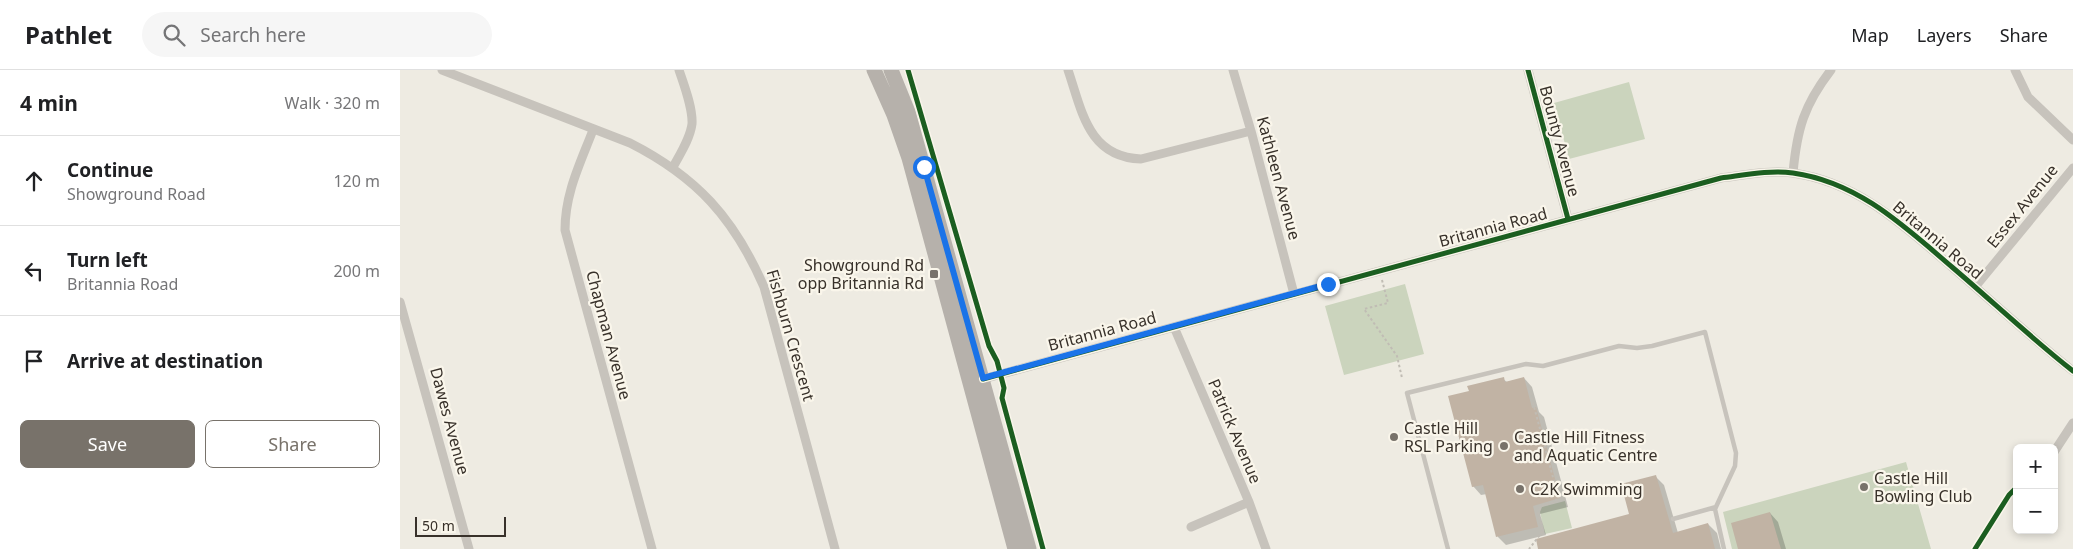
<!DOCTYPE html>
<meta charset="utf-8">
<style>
body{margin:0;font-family:"Noto Sans",sans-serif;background:#f6f6f6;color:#202124}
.controls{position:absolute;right:15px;bottom:15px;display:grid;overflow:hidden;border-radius:8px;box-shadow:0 2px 8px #0003}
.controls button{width:45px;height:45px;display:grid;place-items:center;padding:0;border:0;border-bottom:1px solid #e0e0e0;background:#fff;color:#202124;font:25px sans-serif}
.scale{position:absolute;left:15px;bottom:12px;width:91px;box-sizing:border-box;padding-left:5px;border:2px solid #38312a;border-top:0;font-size:14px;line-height:18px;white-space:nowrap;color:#38312a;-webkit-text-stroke:4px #faf6eb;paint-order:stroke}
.stop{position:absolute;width:15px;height:15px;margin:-11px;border:4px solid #1a73e8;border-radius:50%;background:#fff}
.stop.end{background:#1a73e8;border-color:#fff;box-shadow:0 1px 5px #0008}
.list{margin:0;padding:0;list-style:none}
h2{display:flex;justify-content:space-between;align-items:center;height:65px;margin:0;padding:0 20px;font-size:21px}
h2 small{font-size:16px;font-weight:400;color:#757577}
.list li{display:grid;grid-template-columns:32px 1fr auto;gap:15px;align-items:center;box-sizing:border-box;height:90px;padding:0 20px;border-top:1px solid #e0e0e0}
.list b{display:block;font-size:19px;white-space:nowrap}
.list p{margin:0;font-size:16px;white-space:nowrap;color:#757577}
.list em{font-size:16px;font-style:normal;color:#757577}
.actions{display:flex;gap:10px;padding:15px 20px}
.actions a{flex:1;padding:11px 0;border:1px solid #78726a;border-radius:8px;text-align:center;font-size:18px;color:#78726a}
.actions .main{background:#78726a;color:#fff}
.icon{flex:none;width:28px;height:28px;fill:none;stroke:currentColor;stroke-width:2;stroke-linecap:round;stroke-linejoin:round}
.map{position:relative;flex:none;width:1673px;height:479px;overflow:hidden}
header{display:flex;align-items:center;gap:30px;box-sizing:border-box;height:70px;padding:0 25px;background:#fff;border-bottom:1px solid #e0e0e0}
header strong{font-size:24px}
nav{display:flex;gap:28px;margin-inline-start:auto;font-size:18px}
.search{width:350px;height:45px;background:#f6f6f6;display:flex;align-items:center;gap:12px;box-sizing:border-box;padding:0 18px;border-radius:28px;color:#757577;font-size:19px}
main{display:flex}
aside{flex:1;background:#fff}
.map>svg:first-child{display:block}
.green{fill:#cbd4bd}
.shadow{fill:#0003}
.building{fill:#c1b3a4}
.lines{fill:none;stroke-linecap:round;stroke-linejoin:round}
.path{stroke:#c0bcb4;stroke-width:2;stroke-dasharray:2.5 2.5;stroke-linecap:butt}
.lane{stroke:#c7c3bc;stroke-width:4.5}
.street{stroke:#c7c3bc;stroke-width:9}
.primary{stroke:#b6b1ab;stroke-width:15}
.cycleway-casing{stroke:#faf6eb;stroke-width:8}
.cycleway{stroke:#1b5e20;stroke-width:5}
.route{stroke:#1a73e8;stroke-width:6}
.poi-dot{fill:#78726a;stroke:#faf6eb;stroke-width:2}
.labels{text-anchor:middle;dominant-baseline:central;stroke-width:4.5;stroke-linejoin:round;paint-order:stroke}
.street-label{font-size:16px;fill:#38312a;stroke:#faf6eb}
.poi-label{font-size:16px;fill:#38312a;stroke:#faf6eb;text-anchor:start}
</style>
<header>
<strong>Pathlet</strong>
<div class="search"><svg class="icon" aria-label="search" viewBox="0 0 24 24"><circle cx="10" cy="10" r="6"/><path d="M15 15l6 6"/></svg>Search here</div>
<nav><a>Map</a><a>Layers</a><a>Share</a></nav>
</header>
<main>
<aside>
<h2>4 min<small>Walk · 320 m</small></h2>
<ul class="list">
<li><svg class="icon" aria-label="ahead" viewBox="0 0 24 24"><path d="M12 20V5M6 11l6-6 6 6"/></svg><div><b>Continue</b><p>Showground Road</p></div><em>120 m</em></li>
<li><svg class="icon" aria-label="left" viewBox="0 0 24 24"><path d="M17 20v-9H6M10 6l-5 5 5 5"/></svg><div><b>Turn left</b><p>Britannia Road</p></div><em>200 m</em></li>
<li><svg class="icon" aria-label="arrive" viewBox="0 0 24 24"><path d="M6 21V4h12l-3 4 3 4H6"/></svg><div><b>Arrive at destination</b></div></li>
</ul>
<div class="actions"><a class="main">Save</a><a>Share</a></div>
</aside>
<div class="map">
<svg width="1673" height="479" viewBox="0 0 1673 479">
<rect width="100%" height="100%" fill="#eeebe2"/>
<path class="green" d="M 1229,12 L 1245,69 L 1169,89 L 1154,33 Z
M 1005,214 L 1024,284 L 944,305 L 925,236 Z
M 1506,392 L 1531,479 L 1332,479 L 1323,442 Z
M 1165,431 L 1172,458 L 1145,464 L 1140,442 L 1142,437 Z"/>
<path class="shadow" d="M 1124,308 L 1132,317 L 1139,342 L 1144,347 L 1168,437 L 1140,444 L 1146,465 L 1106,475 L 1098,467 L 1087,424 L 1081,425 L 1073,416 L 1070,322 L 1103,309 L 1107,312 Z
M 1255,406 L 1264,415 L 1278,463 L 1308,454 L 1317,463 L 1321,479 L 1140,479 L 1231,445 Z
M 1370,443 L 1378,452 L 1386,479 L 1339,479 Z"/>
<path class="building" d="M 1104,307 L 1105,312 L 1124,307 L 1132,338 L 1136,337 L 1160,428 L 1133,436 L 1138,457 L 1096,467 L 1083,415 L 1072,417 L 1048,326 L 1069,321 L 1067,316 Z
M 1256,405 L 1273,463 L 1308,453 L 1315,479 L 1138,479 L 1136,469 L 1229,444 L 1221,414 Z
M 1370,442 L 1381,479 L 1338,479 L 1331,453 Z"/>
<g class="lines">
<path class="path" d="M 982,210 L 988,233 L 964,239 L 997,286 L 1002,308
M 1129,318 L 1158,426 L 1155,432 L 1141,436 L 1138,443 L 1143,461 L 1129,479"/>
<path class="lane" d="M 1273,449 L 1316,437
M 1048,479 L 1007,323 L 1126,294 L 1143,296 L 1219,276 L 1237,278 L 1252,276 L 1305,262 L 1336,383 L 1335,396 L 1315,439 L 1324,479"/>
<path class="street" d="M 42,0 L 230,73 C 297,107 334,148 364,217 L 435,479
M 668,0 C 682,41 688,87 741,89 L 851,61
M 833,0 L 851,61 L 894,224
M 1128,0 L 1168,149
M 1615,0 L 1628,27 L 1673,70
M 193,60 C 180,94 165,123 165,160 L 252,479
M 273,97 C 280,84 290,69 292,54 C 293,38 284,15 279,0
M 1393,103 C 1397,59 1404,35 1431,0
M 1575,217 L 1673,98
M 0,232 L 69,479
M 774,257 L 849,432 L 866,479
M 583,309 L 1321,108 C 1345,105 1369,100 1393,103 C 1458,112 1504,156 1552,197 C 1592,231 1631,268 1673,301
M 1654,382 L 1673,353
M 791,457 L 849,432"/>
<path class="primary" d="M 474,0 L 494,45 L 509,88 L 615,479
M 491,0 L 508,42 L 629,479"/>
<g class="cycleway-casing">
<path id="cycleway" d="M 508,0 L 589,276 L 597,291 L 604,318 L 602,328 L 643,479
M 1128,0 L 1168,149
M 583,309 L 1321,108 C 1345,105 1369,100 1393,103 C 1458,112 1504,156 1552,197 C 1592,231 1631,268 1673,301
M 1575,479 L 1609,425 L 1617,417"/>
</g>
<use href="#cycleway" class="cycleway"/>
</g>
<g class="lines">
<path class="route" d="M 524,97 L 583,308 L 928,214"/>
</g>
<g class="poi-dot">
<rect x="529" y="199" width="10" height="10" rx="2.5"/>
<circle cx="994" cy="367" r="5"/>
<circle cx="1104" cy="376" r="5"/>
<circle cx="1464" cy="417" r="5"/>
<circle cx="1120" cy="419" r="5"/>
</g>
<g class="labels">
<g class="street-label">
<text transform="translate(1160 71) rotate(75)">Bounty Avenue</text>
<text transform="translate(879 108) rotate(75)">Kathleen Avenue</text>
<text transform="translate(1622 136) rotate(-51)">Essex Avenue</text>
<text transform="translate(1093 157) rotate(-15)">Britannia Road</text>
<text transform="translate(1538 170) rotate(40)">Britannia Road</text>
<text transform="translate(702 261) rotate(-15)">Britannia Road</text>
<text transform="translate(209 265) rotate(75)">Chapman Avenue</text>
<text transform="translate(391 265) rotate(74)">Fishburn Crescent</text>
<text transform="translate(50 351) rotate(75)">Dawes Avenue</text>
<text transform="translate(835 361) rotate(67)">Patrick Avenue</text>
</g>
<g class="poi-label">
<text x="524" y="195" text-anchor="end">Showground Rd<tspan x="524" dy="18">opp Britannia Rd</tspan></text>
<text x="1004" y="358">Castle Hill<tspan x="1004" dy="18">RSL Parking</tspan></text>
<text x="1114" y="367">Castle Hill Fitness<tspan x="1114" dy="18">and Aquatic Centre</tspan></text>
<text x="1474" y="408">Castle Hill<tspan x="1474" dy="18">Bowling Club</tspan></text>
<text x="1130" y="419">C2K Swimming</text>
</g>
</g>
</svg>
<div class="controls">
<button>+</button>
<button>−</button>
</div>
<div class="scale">50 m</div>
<div class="stop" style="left:524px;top:97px"></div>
<div class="stop end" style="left:928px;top:214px"></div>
</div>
</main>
